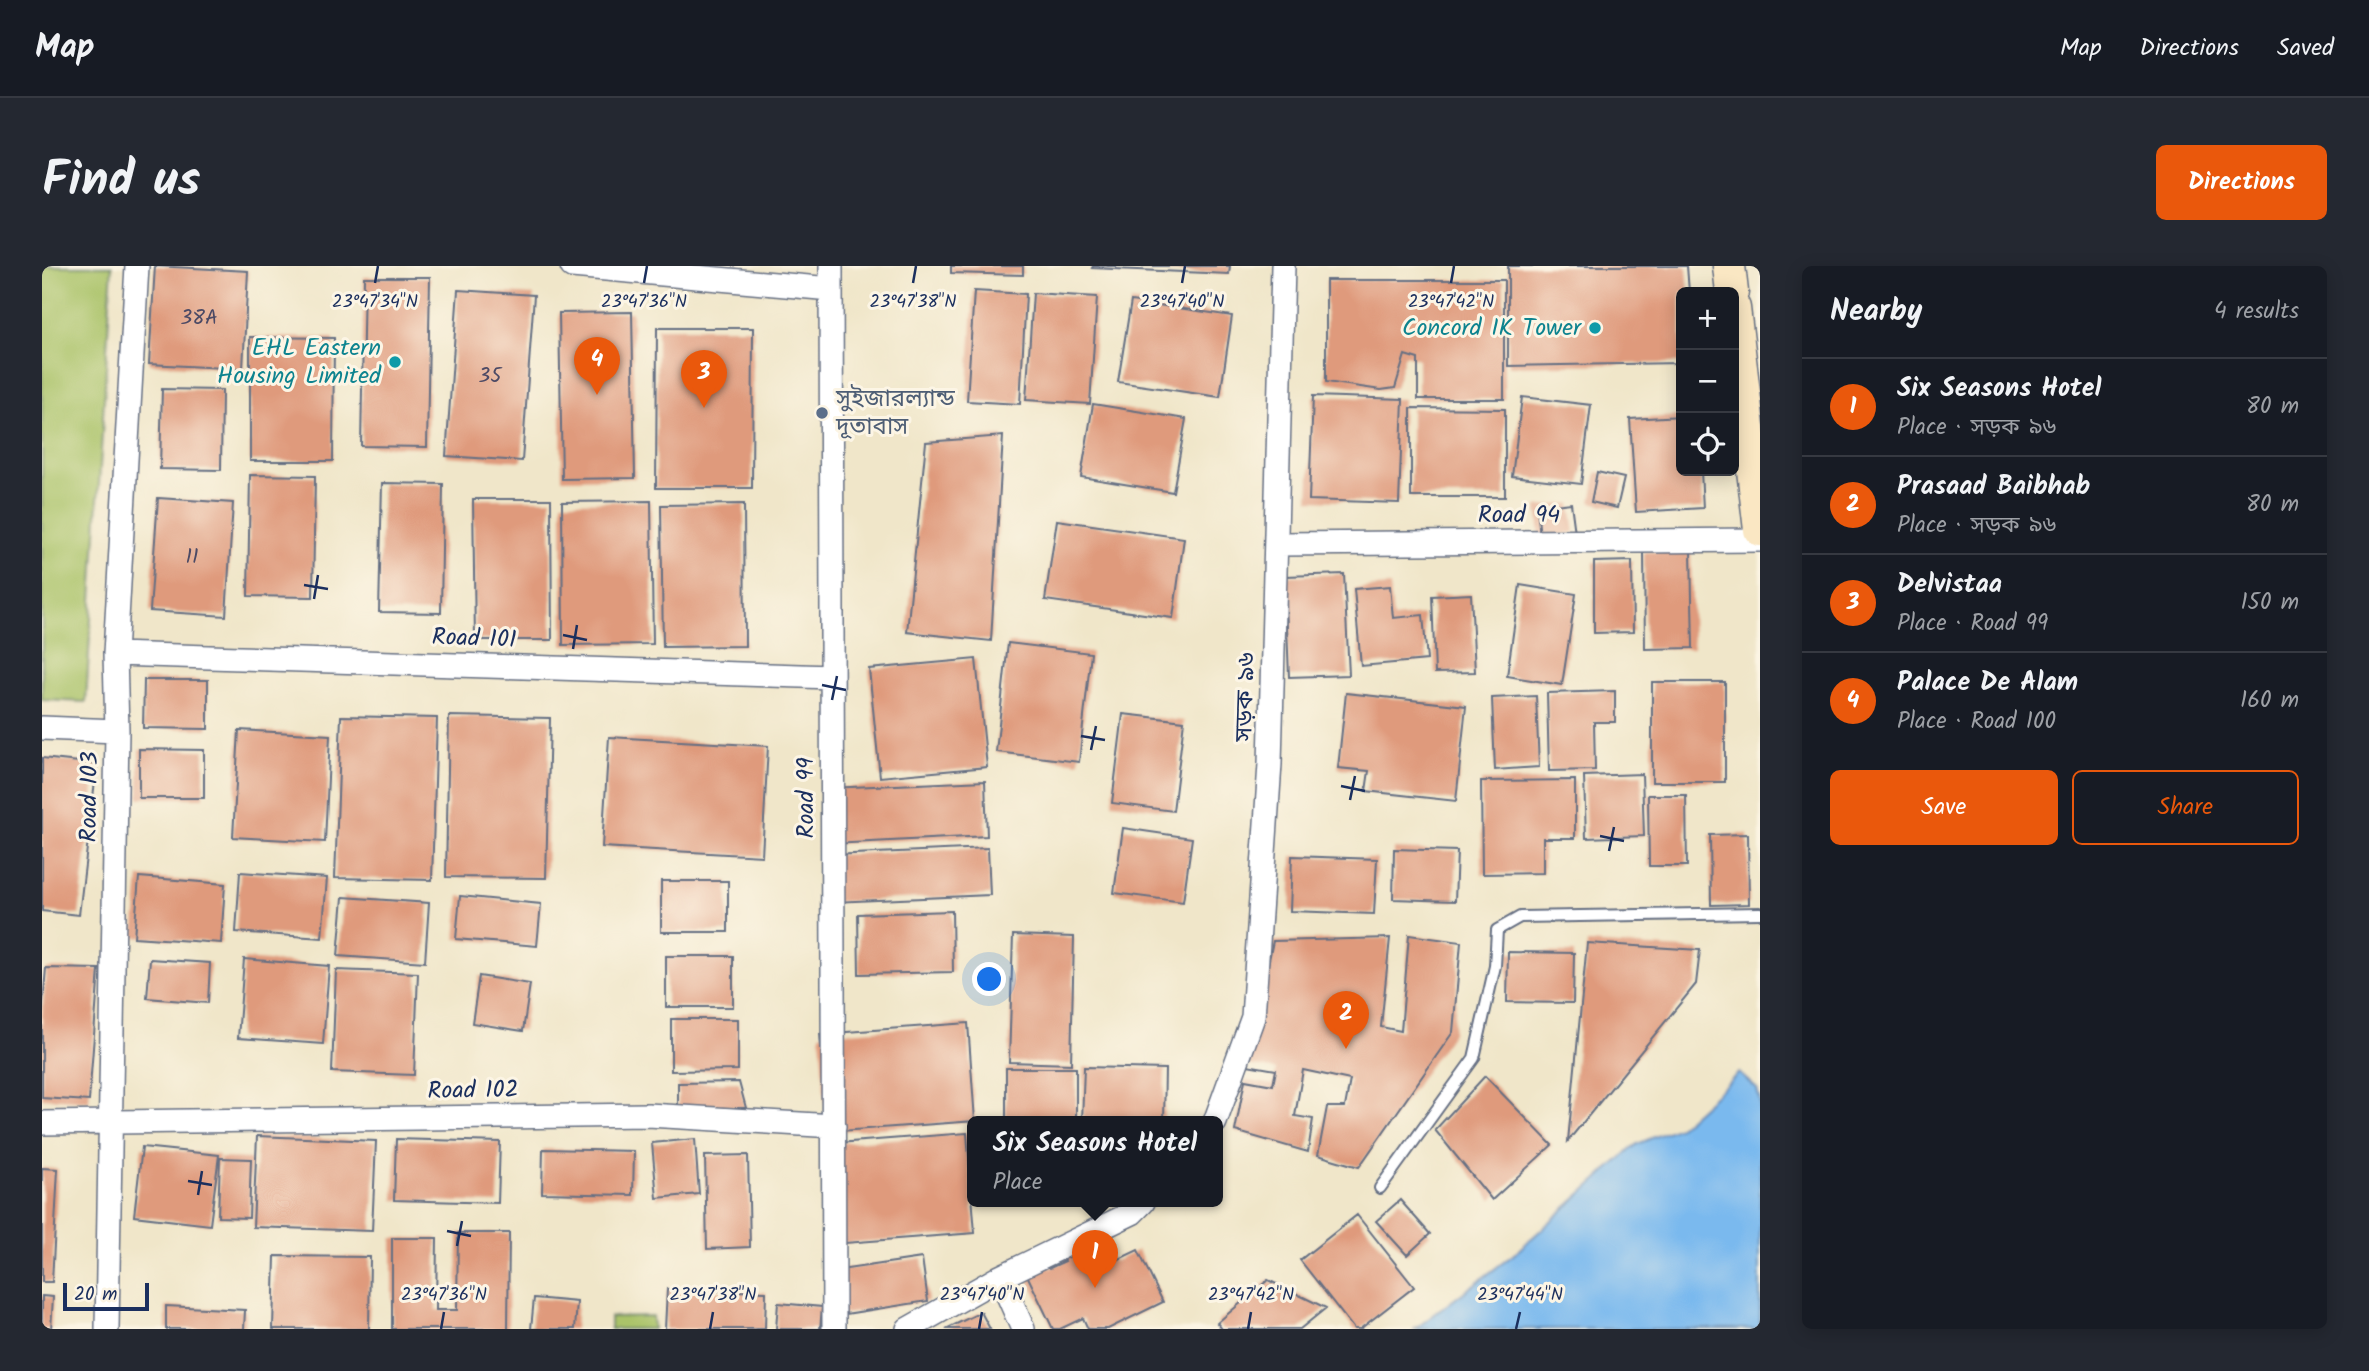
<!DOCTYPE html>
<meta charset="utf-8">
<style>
body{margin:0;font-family:Kalam,"Noto Sans Bengali",sans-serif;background:#242831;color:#f1f3f6}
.controls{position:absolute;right:21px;top:21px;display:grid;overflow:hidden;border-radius:10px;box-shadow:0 4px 18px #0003}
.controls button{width:63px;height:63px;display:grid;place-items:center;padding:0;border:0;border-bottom:2px solid #363941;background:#171b24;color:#f1f3f6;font:35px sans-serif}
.scale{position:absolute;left:21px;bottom:18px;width:86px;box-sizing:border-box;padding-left:7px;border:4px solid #1b2f5e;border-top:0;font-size:19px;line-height:24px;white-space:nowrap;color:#1b2f5e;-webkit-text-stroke:5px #fcf5e5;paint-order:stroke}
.you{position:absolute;left:948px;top:714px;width:24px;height:24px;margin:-18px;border:5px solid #fff;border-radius:50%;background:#1a73e8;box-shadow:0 0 0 10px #1a73e833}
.badge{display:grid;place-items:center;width:46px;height:46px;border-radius:50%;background:#ea580c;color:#fff;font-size:23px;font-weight:700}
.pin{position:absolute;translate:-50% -58px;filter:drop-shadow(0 2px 4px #0008)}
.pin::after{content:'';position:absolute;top:37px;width:24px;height:21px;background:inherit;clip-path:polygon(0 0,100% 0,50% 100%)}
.popup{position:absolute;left:925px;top:850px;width:256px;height:91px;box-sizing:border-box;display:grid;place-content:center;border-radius:10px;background:#171b24;filter:drop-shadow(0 2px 5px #0005);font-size:23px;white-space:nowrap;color:#9ea1a6}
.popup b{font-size:26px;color:#f1f3f6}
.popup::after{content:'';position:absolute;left:50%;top:100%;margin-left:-14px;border:14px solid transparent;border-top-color:#171b24}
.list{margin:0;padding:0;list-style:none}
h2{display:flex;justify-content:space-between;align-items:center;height:91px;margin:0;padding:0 28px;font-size:30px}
h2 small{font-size:23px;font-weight:400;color:#9ea1a6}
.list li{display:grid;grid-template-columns:46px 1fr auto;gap:21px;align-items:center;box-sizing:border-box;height:98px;padding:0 28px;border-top:2px solid #363941}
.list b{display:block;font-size:26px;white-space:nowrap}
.list p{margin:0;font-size:23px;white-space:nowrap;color:#9ea1a6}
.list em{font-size:23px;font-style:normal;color:#9ea1a6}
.actions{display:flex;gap:14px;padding:21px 28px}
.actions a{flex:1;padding:16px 0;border:2px solid #ea580c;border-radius:10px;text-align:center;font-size:24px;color:#ea580c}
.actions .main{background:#ea580c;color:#fff}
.icon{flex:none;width:38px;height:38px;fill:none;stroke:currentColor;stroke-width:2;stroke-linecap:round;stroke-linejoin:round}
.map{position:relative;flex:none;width:1718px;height:1063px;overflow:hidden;border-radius:10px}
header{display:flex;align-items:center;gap:42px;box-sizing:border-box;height:98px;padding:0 35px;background:#171b24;border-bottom:2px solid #363941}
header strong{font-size:33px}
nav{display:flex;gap:38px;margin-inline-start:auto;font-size:24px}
.intro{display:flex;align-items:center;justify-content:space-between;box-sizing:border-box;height:168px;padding:0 42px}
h1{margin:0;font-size:49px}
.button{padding:18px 32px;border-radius:10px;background:#ea580c;color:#fff;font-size:24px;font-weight:700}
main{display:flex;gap:42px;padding:0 42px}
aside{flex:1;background:#171b24;border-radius:10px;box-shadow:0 4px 18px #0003}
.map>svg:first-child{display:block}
.green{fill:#aac369;stroke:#627964;stroke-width:2}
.water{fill:#7ab9ee;stroke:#4a74a6;stroke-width:2}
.building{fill:#df9a7b}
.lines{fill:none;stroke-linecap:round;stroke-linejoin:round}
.service-casing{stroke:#666f83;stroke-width:14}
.minor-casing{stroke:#666f83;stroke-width:26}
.secondary-casing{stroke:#666f83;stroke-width:35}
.service{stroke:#fff;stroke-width:10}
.minor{stroke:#fff;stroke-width:23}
.secondary{stroke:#fae7c3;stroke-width:32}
.ticks{fill:none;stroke:#1b2f5e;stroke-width:2.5}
.culture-dot{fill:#0f9aa8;stroke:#fcf5e5;stroke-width:2.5}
.service-dot{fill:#5c6f8a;stroke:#fcf5e5;stroke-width:2.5}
.labels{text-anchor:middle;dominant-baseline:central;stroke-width:6;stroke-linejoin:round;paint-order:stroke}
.number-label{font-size:21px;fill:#4c4a65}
.culture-label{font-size:24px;fill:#0d838f;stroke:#fcf5e5;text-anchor:end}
.service-label{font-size:24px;fill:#4e5e75;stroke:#fcf5e5;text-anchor:start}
.street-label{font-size:24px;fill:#1b2f5e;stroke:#fcf5e5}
.ticks-label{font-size:18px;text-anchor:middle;fill:#1b2f5e;stroke:#fcf5e5;stroke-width:6;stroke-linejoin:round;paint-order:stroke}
</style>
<header>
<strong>Map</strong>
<nav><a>Map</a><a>Directions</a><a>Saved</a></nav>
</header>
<div class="intro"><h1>Find us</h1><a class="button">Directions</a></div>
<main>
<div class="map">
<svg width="1718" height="1063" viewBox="0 0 1718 1063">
<rect width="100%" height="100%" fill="#fcf5e5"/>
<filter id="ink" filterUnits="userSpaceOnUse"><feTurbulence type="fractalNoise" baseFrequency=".0143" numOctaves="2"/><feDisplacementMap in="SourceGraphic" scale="14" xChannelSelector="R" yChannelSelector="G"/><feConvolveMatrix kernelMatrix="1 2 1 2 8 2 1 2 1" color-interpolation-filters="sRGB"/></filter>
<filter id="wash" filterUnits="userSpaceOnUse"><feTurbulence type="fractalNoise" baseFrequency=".00686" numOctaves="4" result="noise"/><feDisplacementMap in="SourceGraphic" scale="28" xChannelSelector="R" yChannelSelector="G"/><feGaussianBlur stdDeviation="1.57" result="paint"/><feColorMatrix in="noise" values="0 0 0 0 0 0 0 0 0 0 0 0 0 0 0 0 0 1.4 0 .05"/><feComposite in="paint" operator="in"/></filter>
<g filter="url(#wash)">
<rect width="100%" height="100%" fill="#f0e6c9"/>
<path class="green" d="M 0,0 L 70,0 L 44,436 L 0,434 Z
M 610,1050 L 611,1063 L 568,1063 L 568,1051 Z"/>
<path class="water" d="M 1697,807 L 1715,823 L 1718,837 L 1718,1063 L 1373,1063 L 1471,989 L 1595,878 L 1637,861 Z"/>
<g id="blocks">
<path class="building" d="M 113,0 L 206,5 L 201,103 L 107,98 Z
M 909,0 L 981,0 L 981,9 L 909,7 Z
M 1051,0 L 1188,0 L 1187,8 L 1050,2 Z
M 1466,0 L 1645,0 L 1647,26 L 1639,26 L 1639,97 L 1466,100 Z
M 322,11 L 388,11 L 385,181 L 319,180 Z
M 1284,14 L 1462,14 L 1462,133 L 1376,133 L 1376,93 L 1363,89 L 1353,122 L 1339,124 L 1284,116 Z
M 416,24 L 492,29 L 480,195 L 404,190 Z
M 932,25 L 984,28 L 978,138 L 925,135 Z
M 991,27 L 1055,31 L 1048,138 L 984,134 Z
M 1089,35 L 1190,50 L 1178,131 L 1076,116 Z
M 590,46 L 593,212 L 520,213 L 517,47 Z
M 615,62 L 711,62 L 710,222 L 614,222 Z
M 208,71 L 292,72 L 291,195 L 208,195 Z
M 120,123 L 180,124 L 179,204 L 118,203 Z
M 1271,130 L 1361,133 L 1357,237 L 1267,234 Z
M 1480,131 L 1549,139 L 1539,218 L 1470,210 Z
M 1051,138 L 1144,153 L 1131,226 L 1039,211 Z
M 1369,142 L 1463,143 L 1463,231 L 1369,231 Z
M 1639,150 L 1639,205 L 1659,205 L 1661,242 L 1594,246 L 1588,153 Z
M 961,170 L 949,375 L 865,366 L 884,176 Z
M 1555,206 L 1582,212 L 1575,242 L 1549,236 Z
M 208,209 L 273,210 L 271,331 L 206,330 Z
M 340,217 L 401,218 L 399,347 L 337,346 Z
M 116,232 L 191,237 L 184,350 L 108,345 Z
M 431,233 L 509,233 L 510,374 L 433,374 Z
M 609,235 L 611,378 L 521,379 L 520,236 Z
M 1529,237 L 1533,267 L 1498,271 L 1495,241 Z
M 702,238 L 703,380 L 621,381 L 619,239 Z
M 1015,254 L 1142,272 L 1131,352 L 1003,334 Z
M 1649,285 L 1651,382 L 1603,383 L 1602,286 Z
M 1590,295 L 1591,366 L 1552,367 L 1552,296 Z
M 1302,308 L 1307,409 L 1247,411 L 1243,310 Z
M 1478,319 L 1534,328 L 1520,419 L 1465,410 Z
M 1348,320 L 1351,352 L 1381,349 L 1385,394 L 1319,400 L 1312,323 Z
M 1429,328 L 1433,406 L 1393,407 L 1390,330 Z
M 966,377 L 1049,387 L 1037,496 L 954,486 Z
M 934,393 L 945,501 L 838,511 L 827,403 Z
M 102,414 L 166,414 L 166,463 L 101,462 Z
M 1610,416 L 1683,416 L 1683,516 L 1610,516 Z
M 1573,425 L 1573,456 L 1552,456 L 1553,504 L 1507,505 L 1505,427 Z
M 1304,427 L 1424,440 L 1414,535 L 1324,525 L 1327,505 L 1296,502 Z
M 1494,430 L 1497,501 L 1453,504 L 1450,432 Z
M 1081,448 L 1142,455 L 1131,545 L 1070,537 Z
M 299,450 L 395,452 L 390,614 L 293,612 Z
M 407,450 L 508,452 L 504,612 L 404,611 Z
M 197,464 L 288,469 L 283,576 L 191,571 Z
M 567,471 L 726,480 L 720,590 L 560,581 Z
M 97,483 L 162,484 L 162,532 L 97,532 Z
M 0,492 L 55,498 L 37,649 L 0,645 Z
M 1600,508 L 1602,570 L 1544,572 L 1542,510 Z
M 1533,514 L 1533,572 L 1501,572 L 1501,607 L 1440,608 L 1439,515 Z
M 943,515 L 945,570 L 790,578 L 787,522 Z
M 1606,529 L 1644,529 L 1645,600 L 1607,600 Z
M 1081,562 L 1150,572 L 1141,636 L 1072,627 Z
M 1706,568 L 1707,638 L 1669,639 L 1668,569 Z
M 946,582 L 948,629 L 791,636 L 789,589 Z
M 1352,583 L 1415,585 L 1413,635 L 1351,633 Z
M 1250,590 L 1335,593 L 1332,648 L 1248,645 Z
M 198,606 L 285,612 L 280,672 L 194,666 Z
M 97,611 L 183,618 L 179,677 L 92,671 Z
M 619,615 L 686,615 L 686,666 L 619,666 Z
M 418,630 L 499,638 L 495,680 L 414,673 Z
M 301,631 L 387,637 L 383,696 L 296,690 Z
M 910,645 L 911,706 L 817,708 L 816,648 Z
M 971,669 L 1032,671 L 1029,798 L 967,796 Z
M 1367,669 L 1419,676 L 1411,766 L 1317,901 L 1276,889 L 1285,841 L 1303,841 L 1308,814 L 1261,804 L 1253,850 L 1271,853 L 1266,886 L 1193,865 L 1203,814 L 1231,819 L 1234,804 L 1205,799 L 1231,675 L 1348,672 L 1339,761 L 1359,765 Z
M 1545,677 L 1658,684 L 1654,718 L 1526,875 Z
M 1466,686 L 1532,687 L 1531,737 L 1465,736 Z
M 624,690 L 691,690 L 691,741 L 624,741 Z
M 108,693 L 168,697 L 166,737 L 105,732 Z
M 202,693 L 287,700 L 281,778 L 196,772 Z
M 4,702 L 57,703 L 47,835 L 0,832 L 0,749 Z
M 294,704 L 376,707 L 372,809 L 290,806 Z
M 437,710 L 488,718 L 481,765 L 430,757 Z
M 629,753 L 696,753 L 696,804 L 629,805 Z
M 926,757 L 933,855 L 785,866 L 778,768 Z
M 1042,801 L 1123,803 L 1122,856 L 1040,856 Z
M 964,802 L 1034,802 L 1034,856 L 964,856 Z
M 1443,810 L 1510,879 L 1450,934 L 1393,864 Z
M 697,816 L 704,842 L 636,842 L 636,817 Z
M 925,867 L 933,967 L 790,978 L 783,878 Z
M 215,870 L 334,875 L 330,965 L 211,961 Z
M 354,873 L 458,876 L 456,937 L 352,934 Z
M 653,873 L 657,928 L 615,932 L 610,877 Z
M 100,881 L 177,889 L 168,959 L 92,950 Z
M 501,883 L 592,885 L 591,929 L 500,927 Z
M 706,889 L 708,981 L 665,983 L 663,890 Z
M 178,892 L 209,893 L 207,952 L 176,951 Z
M 0,902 L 16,903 L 10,1016 L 0,1016 Z
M 1358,934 L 1388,968 L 1365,989 L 1334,955 Z
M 1315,949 L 1372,1021 L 1318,1063 L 1312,1063 L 1258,994 Z
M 416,967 L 467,967 L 466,1063 L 350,1063 L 350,972 L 395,972 L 394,1044 L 415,1044 Z
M 1035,984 L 1042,996 L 1065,985 L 1071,996 L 1096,984 L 1121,1036 L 1066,1063 L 1046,1063 L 1041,1052 L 1018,1063 L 1011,1063 L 985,1009 L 1006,999 L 1008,1002 L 1023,995 L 1021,992 Z
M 233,990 L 328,991 L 327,1063 L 231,1063 Z
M 880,992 L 886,1035 L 797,1049 L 791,1005 Z
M 1226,1014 L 1284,1042 L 1258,1063 L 1180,1063 L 1175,1057 Z
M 625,1023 L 724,1026 L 723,1063 L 623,1063 Z
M 0,1030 L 11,1031 L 9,1063 L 0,1063 Z
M 492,1032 L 535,1036 L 533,1063 L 489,1063 Z
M 736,1037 L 780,1041 L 778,1063 L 734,1063 Z
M 124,1040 L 203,1044 L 202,1063 L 124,1063 Z
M 939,1046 L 948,1063 L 904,1063 Z"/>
</g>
</g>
<g filter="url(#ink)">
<use href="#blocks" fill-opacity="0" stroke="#666f83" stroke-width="2"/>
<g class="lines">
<g class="service-casing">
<path id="service" d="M 1338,922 L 1432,792 L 1453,700 L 1455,664 L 1478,651 L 1718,647"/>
</g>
<g class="minor-casing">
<path id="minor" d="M 530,0 L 789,23
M 789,0 L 792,1063
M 1236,278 L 1718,274
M 73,388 L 790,411
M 0,462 L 75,465
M 1173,856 L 1211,751 L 1228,498 L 1241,0
M 0,857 L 606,849 L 792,860
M 958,1011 L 981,1063
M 65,1063 L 75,465 L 73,388 L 95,0
M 866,1063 L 958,1011 L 1090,947 L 1101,936"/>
</g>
<g class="secondary-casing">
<path id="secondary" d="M 1687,0 L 1690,26
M 1692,42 L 1718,264"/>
</g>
<use href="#service" class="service"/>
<use href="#minor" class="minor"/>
<use href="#secondary" class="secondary"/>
</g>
</g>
<path class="ticks" d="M 333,17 L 336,0M 602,17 L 605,0M 871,17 L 874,0M 1140,17 L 1143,0M 1409,17 L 1412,0M 262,319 L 286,323M 272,333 L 276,309M 521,369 L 545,374M 531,383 L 535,359M 780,419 L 804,424M 790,434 L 795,410M 1039,470 L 1063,474M 1049,484 L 1054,460M 1299,520 L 1323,525M 1308,534 L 1313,510M 1558,570 L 1582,575M 1567,585 L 1572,561M 146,915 L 170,919M 156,929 L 160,905M 405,965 L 429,970M 415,980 L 420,955M 399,1063 L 402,1046M 668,1063 L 671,1046M 937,1063 L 940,1046M 1206,1063 L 1209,1046M 1474,1063 L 1478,1046"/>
<g class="culture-dot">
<circle cx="1553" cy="62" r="7"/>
<circle cx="353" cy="96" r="7"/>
</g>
<circle class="service-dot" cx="780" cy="147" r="7"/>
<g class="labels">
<g class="number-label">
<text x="157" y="52">38A</text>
<text x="448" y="110">35</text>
<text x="150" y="291">11</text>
</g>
<g class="culture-label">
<text x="1539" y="62">Concord IK Tower</text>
<text x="339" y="82">EHL Eastern<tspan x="339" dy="28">Housing Limited</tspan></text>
</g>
<g class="service-label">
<text x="794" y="133">সুইজারল্যান্ড<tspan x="794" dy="28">দূতাবাস</tspan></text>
</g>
<g class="street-label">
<text x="1477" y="249">Road 94</text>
<text transform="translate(432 373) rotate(2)">Road 101</text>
<text transform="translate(1204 431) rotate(-88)">সড়ক ৯৬</text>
<text transform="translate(48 531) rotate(-89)">Road 103</text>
<text transform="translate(764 532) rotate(-90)">Road 99</text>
<text transform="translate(431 825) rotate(-1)">Road 102</text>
</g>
</g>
<g class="ticks-label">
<text x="333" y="41">23°47'34"N</text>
<text x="602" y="41">23°47'36"N</text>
<text x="871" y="41">23°47'38"N</text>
<text x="1140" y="41">23°47'40"N</text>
<text x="1409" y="41">23°47'42"N</text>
<text x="402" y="1034">23°47'36"N</text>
<text x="671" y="1034">23°47'38"N</text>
<text x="940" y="1034">23°47'40"N</text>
<text x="1209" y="1034">23°47'42"N</text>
<text x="1478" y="1034">23°47'44"N</text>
</g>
</svg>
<div class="controls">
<button>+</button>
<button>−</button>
<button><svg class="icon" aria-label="locate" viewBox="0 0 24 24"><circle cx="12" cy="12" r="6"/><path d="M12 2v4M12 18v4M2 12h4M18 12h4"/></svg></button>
</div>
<div class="scale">20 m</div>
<div class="you"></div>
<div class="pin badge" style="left:1053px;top:1022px">1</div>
<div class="popup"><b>Six Seasons Hotel</b>Place</div>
<div class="pin badge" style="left:1304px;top:783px">2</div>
<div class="pin badge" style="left:662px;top:142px">3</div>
<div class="pin badge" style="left:555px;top:129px">4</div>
</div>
<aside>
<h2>Nearby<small>4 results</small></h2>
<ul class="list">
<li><span class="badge">1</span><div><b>Six Seasons Hotel</b><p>Place · সড়ক ৯৬</p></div><em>80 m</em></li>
<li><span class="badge">2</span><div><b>Prasaad Baibhab</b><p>Place · সড়ক ৯৬</p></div><em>80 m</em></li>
<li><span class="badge">3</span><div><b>Delvistaa</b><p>Place · Road 99</p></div><em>150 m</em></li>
<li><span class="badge">4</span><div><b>Palace De Alam</b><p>Place · Road 100</p></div><em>160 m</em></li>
</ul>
<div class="actions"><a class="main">Save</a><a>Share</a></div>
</aside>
</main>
